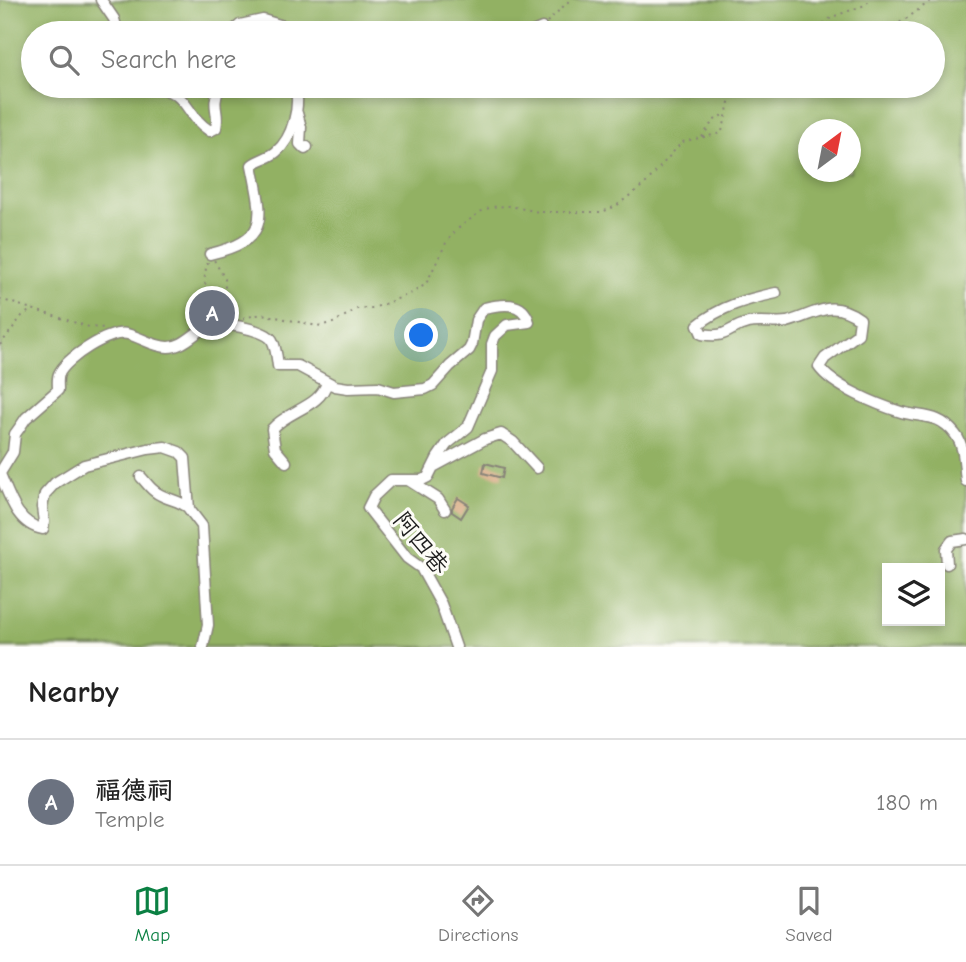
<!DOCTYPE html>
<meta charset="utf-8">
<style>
body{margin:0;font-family:"Comic Neue","LXGW WenKai TC",sans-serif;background:#f6f6f6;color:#222}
.controls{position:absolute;right:21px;bottom:21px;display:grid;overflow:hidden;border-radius:0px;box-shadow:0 4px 10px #0003}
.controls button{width:63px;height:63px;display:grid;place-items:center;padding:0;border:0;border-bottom:2px solid #e0e0e0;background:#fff;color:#222;font:35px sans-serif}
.compass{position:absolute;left:798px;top:119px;width:63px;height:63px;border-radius:50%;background:#fff;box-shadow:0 4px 10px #0003;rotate:32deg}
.you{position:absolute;left:422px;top:336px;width:24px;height:24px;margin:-18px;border:5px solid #fff;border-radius:50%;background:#1a73e8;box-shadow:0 0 0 10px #1a73e833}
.badge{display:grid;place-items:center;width:46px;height:46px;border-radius:50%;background:#0b8043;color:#fff;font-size:23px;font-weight:700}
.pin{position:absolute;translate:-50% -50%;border:4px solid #fff;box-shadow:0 2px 7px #0006}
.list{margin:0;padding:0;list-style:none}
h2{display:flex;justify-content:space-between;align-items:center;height:91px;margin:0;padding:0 28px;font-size:30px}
h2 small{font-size:23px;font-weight:400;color:#767676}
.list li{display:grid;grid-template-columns:46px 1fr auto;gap:21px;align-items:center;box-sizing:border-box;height:126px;padding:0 28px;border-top:2px solid #e0e0e0}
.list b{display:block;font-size:26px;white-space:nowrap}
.list p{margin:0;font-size:23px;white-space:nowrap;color:#767676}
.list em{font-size:23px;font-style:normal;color:#767676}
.icon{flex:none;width:38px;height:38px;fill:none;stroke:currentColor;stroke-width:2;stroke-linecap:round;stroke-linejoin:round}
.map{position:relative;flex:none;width:966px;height:647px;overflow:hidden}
.search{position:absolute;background:#fff;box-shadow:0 4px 10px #0003;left:21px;right:21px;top:21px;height:77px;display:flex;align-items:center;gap:18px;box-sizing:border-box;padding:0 24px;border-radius:38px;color:#767676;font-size:26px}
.sheet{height:217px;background:#fff}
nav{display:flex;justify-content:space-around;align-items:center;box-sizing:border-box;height:98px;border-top:2px solid #e0e0e0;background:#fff;font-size:19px;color:#767676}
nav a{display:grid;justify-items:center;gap:4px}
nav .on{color:#0b8043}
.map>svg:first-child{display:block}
.forest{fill:#92b164;stroke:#576640;stroke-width:2;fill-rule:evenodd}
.building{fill:#d8aa83}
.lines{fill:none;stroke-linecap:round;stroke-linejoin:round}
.minor-casing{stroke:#888479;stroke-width:13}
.path{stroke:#888479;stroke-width:2;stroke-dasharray:2 5;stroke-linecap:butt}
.minor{stroke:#fff;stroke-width:10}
.labels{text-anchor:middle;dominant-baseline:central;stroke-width:6;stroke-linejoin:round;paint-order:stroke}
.street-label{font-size:24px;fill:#1c1c1c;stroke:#fdfcf7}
</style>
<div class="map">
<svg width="966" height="647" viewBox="0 0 966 647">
<rect width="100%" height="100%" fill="#fdfcf7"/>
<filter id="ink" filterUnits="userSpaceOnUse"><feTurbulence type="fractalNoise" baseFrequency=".0143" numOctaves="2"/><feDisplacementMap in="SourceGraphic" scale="14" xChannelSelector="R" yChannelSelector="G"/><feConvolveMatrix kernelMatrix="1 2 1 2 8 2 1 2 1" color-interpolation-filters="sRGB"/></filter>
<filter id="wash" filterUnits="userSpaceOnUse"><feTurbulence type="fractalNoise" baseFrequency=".00686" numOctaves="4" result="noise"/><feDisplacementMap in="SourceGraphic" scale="28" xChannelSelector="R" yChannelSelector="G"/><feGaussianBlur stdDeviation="1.57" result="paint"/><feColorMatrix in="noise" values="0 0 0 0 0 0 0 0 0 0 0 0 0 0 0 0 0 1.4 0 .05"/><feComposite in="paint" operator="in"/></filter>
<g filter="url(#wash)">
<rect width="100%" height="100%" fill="#f3ebd6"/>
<path class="forest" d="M 0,0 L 966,0 L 966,647 L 0,647 ZM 33,33 L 933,33 L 933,86 L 33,86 ZM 808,130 L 850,130 L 850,172 L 808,172 ZM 887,568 L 940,568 L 940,621 L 887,621 Z"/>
<g id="blocks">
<path class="building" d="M 485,463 L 504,468 L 502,478 L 483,473 Z
M 458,498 L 469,505 L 461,518 L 452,512 L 452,508 Z"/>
</g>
</g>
<g filter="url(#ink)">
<use href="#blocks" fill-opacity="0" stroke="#888479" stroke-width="2"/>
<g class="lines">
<g class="minor-casing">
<path id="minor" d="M 101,0 L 114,19 L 118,33
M 231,33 L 240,25 L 263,20 L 290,28 L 320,32 L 366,29 L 378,33
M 381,33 L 405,33
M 530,33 L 542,28
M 148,86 C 193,92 180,111 210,131 L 216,128 C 220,110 210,108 220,86
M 297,113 L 301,127 L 300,144 L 305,149 L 307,147
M 210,254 C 272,239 262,217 252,165 C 259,159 269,158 276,152 C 293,138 301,105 295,86
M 776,293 C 748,299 721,306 698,325 L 702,334 C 728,339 727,328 748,323 C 761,320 775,324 787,322 C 815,315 830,297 860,319 L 858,334 L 825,358 L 819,367 C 832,386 878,405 901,412 C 922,418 939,413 955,434 C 965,446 964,466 966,481
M 286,462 L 275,449 L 272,429 C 288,410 321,407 327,382
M 433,467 L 485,439 L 501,434 L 513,442 L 537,468
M 0,473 L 13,452 L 15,434 L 20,427 L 26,418 L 58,390 C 58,384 57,378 59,374 C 66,358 110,330 127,334 C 141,337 153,347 168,347 C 183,347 193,334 206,327 C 218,320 264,329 272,340 C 276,347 277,358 278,366 L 298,366 L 335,386 L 348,388 L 378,387 L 394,392 L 425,389 L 433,385 L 450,366 L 469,350 L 472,344 L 476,320 L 484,308 C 501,304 523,300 529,322 L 507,325 L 495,336 L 492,344 L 492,371 L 468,427 L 447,444 L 438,457 L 428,477 L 422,480 L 391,480 L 374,496 L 368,508 L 407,558 L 421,568 L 441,604 L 456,647
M 0,474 C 9,495 17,525 43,529 L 44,522 L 42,507 L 45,494 L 55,483 L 84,465 L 148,449 L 165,447 L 179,452 L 185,458 L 189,509 L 202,526 L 208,625 L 203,647
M 141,477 C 147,483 150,489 157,493 C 168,500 179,500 189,508
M 408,480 L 438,499 L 445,510
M 947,564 L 946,549 L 952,541 L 966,539"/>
</g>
<path class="path" d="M 547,22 L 570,0
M 813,33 L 832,17 L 865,5 L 870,0
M 838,33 C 856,27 876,32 894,25 C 908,20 920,7 933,0
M 702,137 L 713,121 L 724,114
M 208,262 C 200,284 208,297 221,314 L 229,316
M 0,299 L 89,327 L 106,328
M 211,302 L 225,290 L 225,279 L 214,260
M 243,318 L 262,314 L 317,326 L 333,323 L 357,309 L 373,308 L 387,303 L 412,293 L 426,284 L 446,243 L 456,230 L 480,212 L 491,207 L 509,206 L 539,212 L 602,212 L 616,206 L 646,183 L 682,142 L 721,133 C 727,121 727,102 734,86
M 0,345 L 22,316 L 31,310"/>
<use href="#minor" class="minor"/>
</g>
</g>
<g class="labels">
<g class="street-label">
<text transform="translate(421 543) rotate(51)">阿四巷</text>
</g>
</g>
</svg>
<div class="controls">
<button><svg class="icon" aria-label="layers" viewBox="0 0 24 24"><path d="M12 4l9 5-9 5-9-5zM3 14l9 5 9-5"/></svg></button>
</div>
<svg class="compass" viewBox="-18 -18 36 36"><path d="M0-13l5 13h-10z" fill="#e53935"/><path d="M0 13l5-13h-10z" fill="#767676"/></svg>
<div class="you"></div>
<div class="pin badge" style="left:212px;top:313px;background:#6b7280">A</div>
<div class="search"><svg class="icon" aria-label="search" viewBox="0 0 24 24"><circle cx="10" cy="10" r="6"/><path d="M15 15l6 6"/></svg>Search here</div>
</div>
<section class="sheet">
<h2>Nearby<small></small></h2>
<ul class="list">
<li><span class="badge" style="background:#6b7280">A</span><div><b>福德祠</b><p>Temple</p></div><em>180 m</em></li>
</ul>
</section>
<nav>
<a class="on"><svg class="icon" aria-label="map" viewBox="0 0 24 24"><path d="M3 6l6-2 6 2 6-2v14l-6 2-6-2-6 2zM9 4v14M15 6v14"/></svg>Map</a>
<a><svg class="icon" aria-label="directions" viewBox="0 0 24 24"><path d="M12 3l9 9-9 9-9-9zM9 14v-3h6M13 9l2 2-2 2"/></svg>Directions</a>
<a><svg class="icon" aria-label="saved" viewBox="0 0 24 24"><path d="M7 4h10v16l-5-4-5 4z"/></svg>Saved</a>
</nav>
